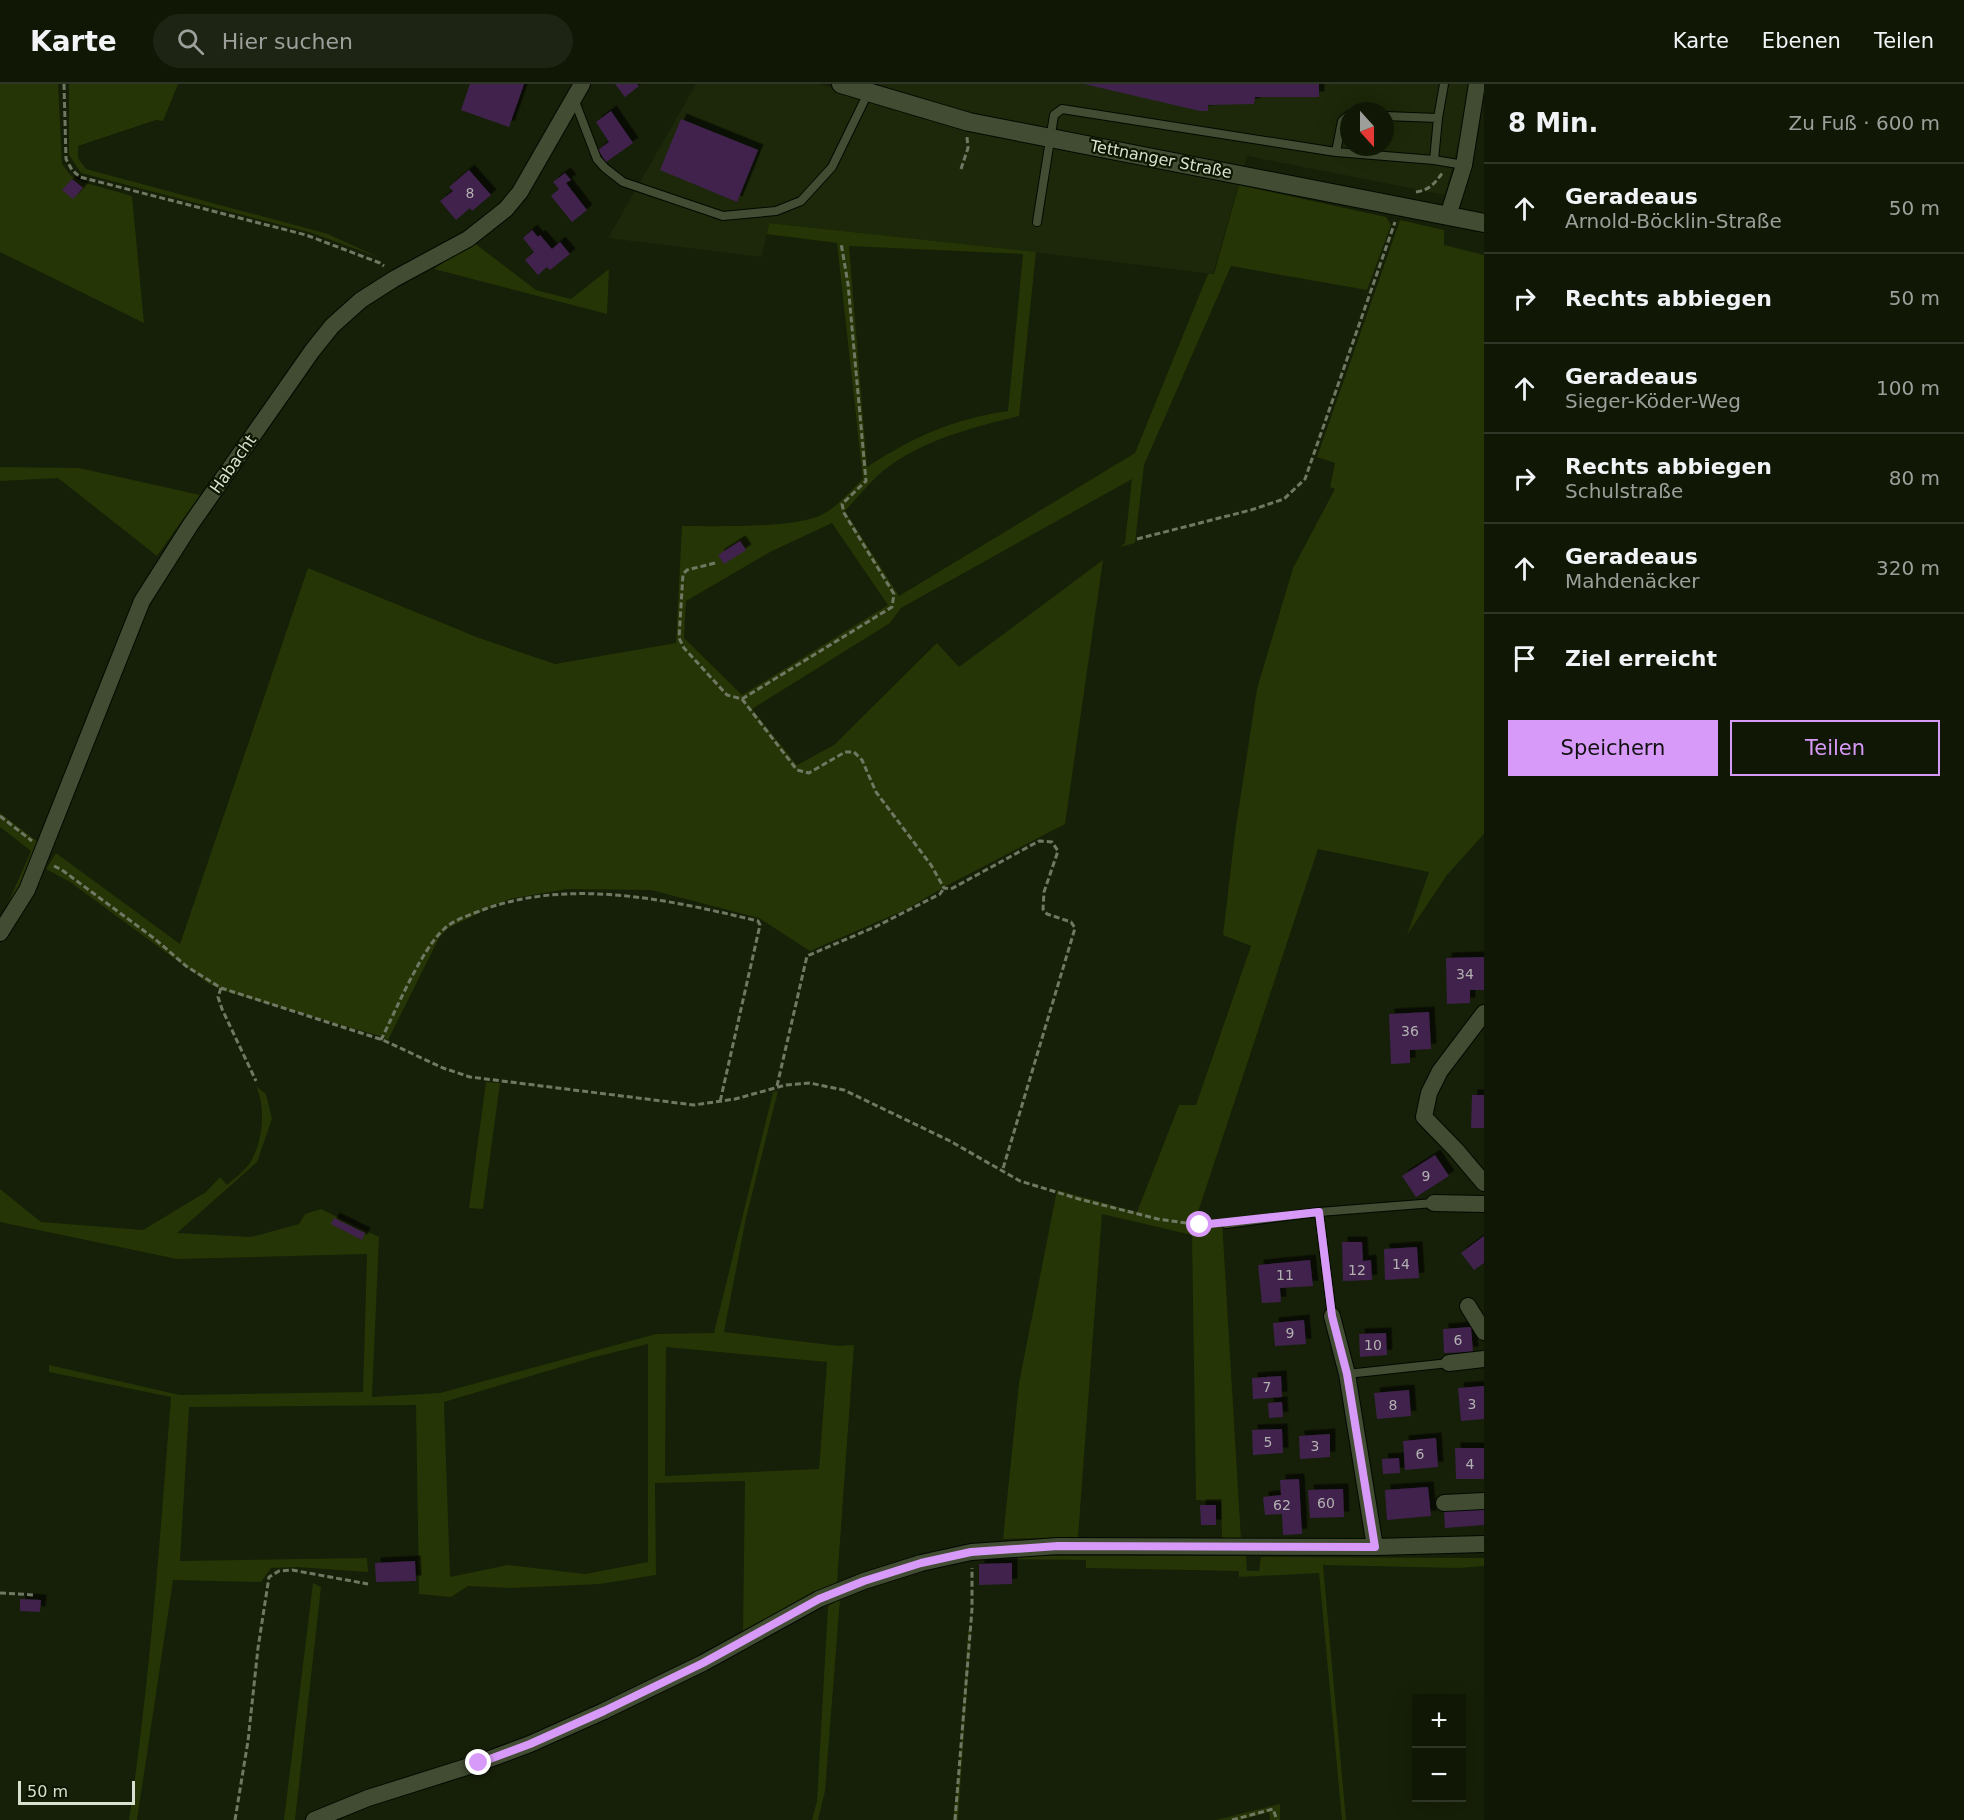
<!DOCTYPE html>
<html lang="de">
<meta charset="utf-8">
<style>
body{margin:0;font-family:"DejaVu Sans",sans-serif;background:#1e2413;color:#f1f3f6}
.controls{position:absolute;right:18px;bottom:18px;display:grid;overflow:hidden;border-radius:0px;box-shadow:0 6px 24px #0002}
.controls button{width:54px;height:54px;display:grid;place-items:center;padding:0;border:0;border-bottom:2px solid #303627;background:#101705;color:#f1f3f6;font:30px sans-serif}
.compass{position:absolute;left:1340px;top:18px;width:54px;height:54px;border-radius:50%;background:#101705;box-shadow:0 6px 24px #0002;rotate:159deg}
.scale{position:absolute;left:18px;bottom:15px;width:117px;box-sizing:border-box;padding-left:6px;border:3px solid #d9e0d0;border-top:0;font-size:16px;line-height:21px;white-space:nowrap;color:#d9e0d0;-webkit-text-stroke:4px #0d1601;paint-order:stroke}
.stop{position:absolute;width:18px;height:18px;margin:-14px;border:4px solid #d89af8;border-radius:50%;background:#fff}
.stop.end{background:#d89af8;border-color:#fff;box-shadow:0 2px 6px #0008}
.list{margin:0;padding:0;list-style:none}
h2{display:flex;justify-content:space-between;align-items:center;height:78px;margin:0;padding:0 24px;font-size:26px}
h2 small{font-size:20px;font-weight:400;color:#9c9f9a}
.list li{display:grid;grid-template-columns:39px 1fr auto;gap:18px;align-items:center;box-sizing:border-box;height:90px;padding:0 24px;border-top:2px solid #303627}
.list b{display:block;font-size:22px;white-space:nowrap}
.list p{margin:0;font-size:20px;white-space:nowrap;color:#9c9f9a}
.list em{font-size:20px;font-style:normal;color:#9c9f9a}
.actions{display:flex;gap:12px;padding:18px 24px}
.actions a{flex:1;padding:14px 0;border:2px solid #d89af8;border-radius:0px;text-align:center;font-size:21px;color:#d89af8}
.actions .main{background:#d89af8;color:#111}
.icon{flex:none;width:33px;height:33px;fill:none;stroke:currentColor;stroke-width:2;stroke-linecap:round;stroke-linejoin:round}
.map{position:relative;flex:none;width:1484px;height:1736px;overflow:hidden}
header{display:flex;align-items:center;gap:36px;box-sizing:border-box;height:84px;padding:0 30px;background:#101705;border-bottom:2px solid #303627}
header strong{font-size:28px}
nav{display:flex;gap:33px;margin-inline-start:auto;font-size:21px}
.search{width:420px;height:54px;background:#1e2413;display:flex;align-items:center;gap:15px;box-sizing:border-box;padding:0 21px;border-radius:33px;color:#9c9f9a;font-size:22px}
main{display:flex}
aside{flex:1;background:#101705}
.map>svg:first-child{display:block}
.built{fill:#1c2809;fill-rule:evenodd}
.green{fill:#253505;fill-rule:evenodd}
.building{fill:#3f234e;filter:url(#shadow)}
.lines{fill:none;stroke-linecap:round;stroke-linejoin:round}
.lane-casing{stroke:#030900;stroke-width:10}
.street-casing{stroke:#030900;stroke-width:18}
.secondary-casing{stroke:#030900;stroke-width:20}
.path{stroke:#707864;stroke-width:3;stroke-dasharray:6 3;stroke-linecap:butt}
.lane{stroke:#414c32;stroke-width:8}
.street{stroke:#414c32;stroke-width:16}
.secondary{stroke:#414c32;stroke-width:18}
.route{stroke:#d89af8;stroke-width:8}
.labels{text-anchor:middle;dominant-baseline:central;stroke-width:4.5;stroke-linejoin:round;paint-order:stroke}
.number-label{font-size:14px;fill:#b2b1b0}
.street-label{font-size:16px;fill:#d9e0d0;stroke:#0d1601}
</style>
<header>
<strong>Karte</strong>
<div class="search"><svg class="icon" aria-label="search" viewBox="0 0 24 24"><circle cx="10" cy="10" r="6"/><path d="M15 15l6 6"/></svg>Hier suchen</div>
<nav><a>Karte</a><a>Ebenen</a><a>Teilen</a></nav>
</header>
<main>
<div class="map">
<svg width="1484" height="1736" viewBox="0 0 1484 1736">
<defs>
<filter id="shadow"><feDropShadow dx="5.5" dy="-5.5" stdDeviation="0" flood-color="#0009"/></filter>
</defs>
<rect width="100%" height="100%" fill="#161f07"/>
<path class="built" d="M 696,0 L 820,0 L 859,13 L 860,0 L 1474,0 L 1445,111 L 1247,72 L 1213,190 L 1025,167 L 769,139 L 762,173 L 608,154 ZM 1349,27 L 1385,27 L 1385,63 L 1349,63 Z"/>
<path class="green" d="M 0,0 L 58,0 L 62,80 L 71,92 L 86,99 L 132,112 L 144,239 L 0,168 Z
M 69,0 L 178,0 L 163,37 L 156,36 L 78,62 L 78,74 L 86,85 L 328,150 L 380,174 L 312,149 L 81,89 L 69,71 Z
M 1239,101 L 1386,133 L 1391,141 L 1367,206 L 1231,182 L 1144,381 L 1135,459 L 1120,463 L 1125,459 L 1132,395 L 901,524 L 890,539 L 752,625 L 797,681 L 834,661 L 937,559 L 959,583 L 1103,476 L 1065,740 L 946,802 L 907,825 L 810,867 L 759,834 L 651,806 L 567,805 L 509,815 L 448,844 L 439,854 L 388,956 L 380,952 L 224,907 L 209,900 L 70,798 L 46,785 L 56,769 L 180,860 L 308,484 L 479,554 L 555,580 L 676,559 L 682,442 C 714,442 800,445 825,429 C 839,421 851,406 863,395 L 837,159 L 767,150 L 769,139 L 1036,168 L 1019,332 C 971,344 922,356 883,387 C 869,399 857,414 845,427 L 899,512 L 1135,369 L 1208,190 L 1214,190 ZM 849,162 L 1023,170 L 1008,327 C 953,335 913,353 867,383 ZM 832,439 L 888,521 L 742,611 L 684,554 L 686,517 L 770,468 Z
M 1400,136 L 1444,146 L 1444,161 L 1484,171 L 1484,750 L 1447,791 L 1407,851 L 1429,788 L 1318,765 L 1195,1137 L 1222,1136 L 1241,1456 L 1225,1457 L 1222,1453 L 1221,1418 L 1196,1416 L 1192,1151 L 1102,1130 L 1078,1453 L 1003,1455 L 1019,1299 L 1057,1106 L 1137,1128 L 1179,1021 L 1196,1021 L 1251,862 L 1223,851 L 1235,749 L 1257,605 L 1293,484 L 1335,405 L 1330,403 L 1335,379 L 1317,373 Z
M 473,158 L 536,206 L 571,215 L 609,185 L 607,230 L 434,185 Z
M 0,383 L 79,384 L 200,411 L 157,472 L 58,394 L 0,397 Z
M 0,729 L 42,761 L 23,804 L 2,833 L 31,767 L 0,743 Z
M 486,998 L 500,999 L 483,1125 L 469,1124 Z
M 256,1002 L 266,1010 L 272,1035 L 257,1078 L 177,1149 L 251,1153 L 299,1140 L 305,1130 L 321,1125 L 379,1153 L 372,1313 L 440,1309 L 656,1250 L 714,1249 L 773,1008 L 778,1007 L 746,1134 L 724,1248 L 839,1262 L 854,1261 L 837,1499 L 743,1549 L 745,1397 L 655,1399 L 656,1491 L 600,1500 L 510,1504 L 468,1502 L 451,1513 L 419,1510 L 416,1321 L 189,1323 L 180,1477 L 367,1474 L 368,1488 L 297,1483 L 271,1484 L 261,1498 L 173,1496 L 137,1736 L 129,1736 C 150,1596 160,1454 171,1313 L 49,1288 L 49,1281 L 180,1311 L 363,1308 L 367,1170 L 177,1175 L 0,1138 L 0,1105 L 41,1138 L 143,1146 L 206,1108 L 220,1093 L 227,1101 C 235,1094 246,1086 251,1077 C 263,1056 266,1024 256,1002 ZM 648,1260 L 648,1478 L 585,1490 L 508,1481 L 450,1493 L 444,1318 L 591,1274 ZM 666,1263 L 827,1278 L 819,1385 L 665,1392 Z
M 986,1472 L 1246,1472 L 1247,1487 L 1259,1487 L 1261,1473 L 1484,1474 L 1484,1482 L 1459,1484 L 1323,1481 L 1346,1736 L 1342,1736 L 1319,1489 L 1239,1493 L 1239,1487 L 1086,1484 L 1086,1476 L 977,1475 Z
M 313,1499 L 321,1503 L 295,1736 L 284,1736 Z
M 840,1515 L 825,1707 L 818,1736 L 812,1736 L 817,1717 L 828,1522 Z
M 968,1547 L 971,1547 L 958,1736 L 953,1736 L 959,1690 Z
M 1280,1720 L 1280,1736 L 1270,1736 L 1269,1728 L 1241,1736 L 1216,1736 Z"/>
<path class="building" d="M 470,0 L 524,0 L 509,43 L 461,26 Z
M 615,0 L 637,0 L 639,2 L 625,13 Z
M 1084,0 L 1319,0 L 1319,13 L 1255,13 L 1254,20 L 1208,21 L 1208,27 L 1200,27 Z
M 611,27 L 633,59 L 606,78 L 598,66 L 609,58 L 596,38 Z
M 681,35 L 758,66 L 737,118 L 660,86 Z
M 469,86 L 491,111 L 472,127 L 470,124 L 456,136 L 440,117 L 453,107 L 449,103 Z
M 565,89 L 571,96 L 566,99 L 587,126 L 572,138 L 551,112 L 559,105 L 553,98 Z
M 72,95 L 83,104 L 73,115 L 62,106 Z
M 532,146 L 538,153 L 540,151 L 552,165 L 560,158 L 570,170 L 550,186 L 547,183 L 538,191 L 525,176 L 534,168 L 523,154 Z
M 740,457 L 746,466 L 724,480 L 718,471 Z
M 1484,873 L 1484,906 L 1470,906 L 1470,919 L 1447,920 L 1446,874 Z
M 1429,928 L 1431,965 L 1410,966 L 1410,979 L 1391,980 L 1389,930 Z
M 1472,1011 L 1484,1011 L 1484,1044 L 1471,1044 Z
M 1435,1071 L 1449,1092 L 1416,1113 L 1402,1092 Z
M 334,1134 L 365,1149 L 362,1156 L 331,1140 Z
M 1484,1152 L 1484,1179 L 1474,1186 L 1461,1169 Z
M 1342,1158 L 1362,1158 L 1363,1177 L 1371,1176 L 1372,1196 L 1343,1197 Z
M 1417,1163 L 1419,1194 L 1385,1196 L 1384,1165 Z
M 1310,1176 L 1313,1202 L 1280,1204 L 1281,1218 L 1262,1219 L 1258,1181 Z
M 1304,1236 L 1306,1260 L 1275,1262 L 1273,1239 Z
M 1471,1243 L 1473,1268 L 1444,1269 L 1443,1245 Z
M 1386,1249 L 1387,1271 L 1360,1273 L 1359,1250 Z
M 1281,1292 L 1282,1313 L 1253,1315 L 1252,1294 Z
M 1484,1302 L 1484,1335 L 1461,1337 L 1458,1304 Z
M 1409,1306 L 1411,1332 L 1377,1335 L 1374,1309 Z
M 1282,1318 L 1283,1333 L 1269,1334 L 1268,1319 Z
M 1282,1345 L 1283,1369 L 1253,1371 L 1252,1346 Z
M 1330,1350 L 1330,1373 L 1300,1375 L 1299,1352 Z
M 1436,1354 L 1438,1383 L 1405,1386 L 1403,1357 Z
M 1455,1364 L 1484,1364 L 1484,1395 L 1456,1395 Z
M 1399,1374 L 1400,1389 L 1383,1390 L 1382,1375 Z
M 1299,1395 L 1302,1450 L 1283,1451 L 1282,1430 L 1265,1431 L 1263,1413 L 1281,1411 L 1280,1396 Z
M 1428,1403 L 1431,1432 L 1387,1436 L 1385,1406 Z
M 1343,1405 L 1344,1433 L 1310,1434 L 1308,1406 Z
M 1200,1421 L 1216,1421 L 1216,1441 L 1201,1441 Z
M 1484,1424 L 1484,1441 L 1445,1444 L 1444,1427 Z
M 415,1477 L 416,1497 L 376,1498 L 375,1479 Z
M 1012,1479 L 1012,1500 L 979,1501 L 979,1480 Z
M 20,1515 L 41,1516 L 40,1528 L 20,1527 Z"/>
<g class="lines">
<g class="lane-casing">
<path id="lane" d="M 1444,0 L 1438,34 L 1434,76 L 1464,81
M 574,15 L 597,75 L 605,84 L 623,98 L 723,132 L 776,127 L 801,117 L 832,83 L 868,9
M 1385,32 L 1438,34
M 1336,68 L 1434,76
M 1037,138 L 1054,31 L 1062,25 L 1336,68 L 1342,37 L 1349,31
M 1319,1128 L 1332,1232
M 1226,1140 L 1319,1128 L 1434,1119
M 1347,1290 L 1449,1279"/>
</g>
<g class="street-casing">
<path id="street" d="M 1448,132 L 1464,81 L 1477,0
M 0,849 L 27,806 L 142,517 L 191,440 L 312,267 L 332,242 L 361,216 L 394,195 L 468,155 L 506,125 L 520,108 L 582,0
M 1484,929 L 1440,987 L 1429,1009 L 1424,1033 L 1456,1066 L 1484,1099
M 1434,1119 L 1484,1120
M 1468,1222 L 1484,1248
M 1332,1232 L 1347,1290 L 1375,1463
M 1449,1279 L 1484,1275
M 1444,1419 L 1484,1417
M 314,1736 L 368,1714 L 479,1679 L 530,1660 L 604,1627 L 703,1579 L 819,1515 L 864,1497 L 921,1479 L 971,1468 L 1058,1462 L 1375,1463 L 1484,1460"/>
</g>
<g class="secondary-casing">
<path id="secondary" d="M 841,0 L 969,38 L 1484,139"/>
</g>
<path class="path" d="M 64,0 L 66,75 L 72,86 L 80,93 L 306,151 L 380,179 L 384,182
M 961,85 L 968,64 L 967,53
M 1416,108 C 1430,106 1435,99 1443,88
M 1137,455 L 1251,426 L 1284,415 L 1305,395 L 1395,138
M 715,479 L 687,486 L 683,490 L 679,554 L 684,564 L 727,611 L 742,615 L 892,523 L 894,510 L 844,429 L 842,420 L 866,397 L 848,200 L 841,159
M 742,615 L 797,686 L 809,689 L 845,668 L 854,668 L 862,676 L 876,708 L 931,781 L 944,804 L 951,805 L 1039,757 L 1052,758 L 1058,767 L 1044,808 L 1043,825 L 1047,830 L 1071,838 L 1075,844 L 1002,1088
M 0,732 L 32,757
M 54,782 L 62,786 L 155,855 L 186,882 L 221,904 L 383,956 L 443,984 L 470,993 L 694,1021 L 735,1015 L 786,1001 L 810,999 L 824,1002 L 844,1006 L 950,1057 L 1020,1097 L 1079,1115 L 1158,1135 L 1200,1141 L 1215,1140
M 221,904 L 218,913 L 222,925 L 256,997
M 381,956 C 396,926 421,866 444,845 C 453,836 472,830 485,825 C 573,794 670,816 758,837 L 760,841 L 720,1018
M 777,1002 L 807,872 L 877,842 L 940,810 L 944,804
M 0,1509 L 35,1511
M 235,1736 L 248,1657 L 258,1564 L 269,1493 L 279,1487 L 292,1486 L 368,1500
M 955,1736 L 972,1525 L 972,1484
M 1232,1736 L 1273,1725 L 1277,1736"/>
<use href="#lane" class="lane"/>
<use href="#street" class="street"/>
<use href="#secondary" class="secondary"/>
</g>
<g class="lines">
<path class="route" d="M 479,1679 L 530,1660 L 604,1627 L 703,1579 L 819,1515 L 864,1497 L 921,1479 L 971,1468 L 1058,1462 L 1375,1463 L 1347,1290 L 1332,1232 L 1319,1128 L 1200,1141"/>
</g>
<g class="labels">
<g class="number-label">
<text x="470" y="109">8</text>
<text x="1465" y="890">34</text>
<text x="1410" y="947">36</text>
<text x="1426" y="1092">9</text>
<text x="1401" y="1180">14</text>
<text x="1357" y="1186">12</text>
<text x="1285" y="1191">11</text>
<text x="1290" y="1249">9</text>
<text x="1458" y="1256">6</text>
<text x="1373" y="1261">10</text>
<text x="1267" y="1303">7</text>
<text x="1472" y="1320">3</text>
<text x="1393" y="1321">8</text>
<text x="1268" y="1358">5</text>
<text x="1315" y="1362">3</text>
<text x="1420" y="1370">6</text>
<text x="1470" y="1380">4</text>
<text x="1326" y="1419">60</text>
<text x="1282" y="1421">62</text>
</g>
<g class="street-label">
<text transform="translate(1161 75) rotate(11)">Tettnanger Straße</text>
<text transform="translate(233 380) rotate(-55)">Habacht</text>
</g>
</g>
</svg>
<div class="controls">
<button>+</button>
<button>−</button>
</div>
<svg class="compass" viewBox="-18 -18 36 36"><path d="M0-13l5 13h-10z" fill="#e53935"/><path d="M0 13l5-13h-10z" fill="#9c9f9a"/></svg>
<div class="scale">50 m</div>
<div class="stop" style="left:1200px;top:1141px"></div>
<div class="stop end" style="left:479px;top:1679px"></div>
</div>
<aside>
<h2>8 Min.<small>Zu Fuß · 600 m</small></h2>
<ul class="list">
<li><svg class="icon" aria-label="ahead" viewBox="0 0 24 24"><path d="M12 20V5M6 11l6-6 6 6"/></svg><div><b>Geradeaus</b><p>Arnold-Böcklin-Straße</p></div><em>50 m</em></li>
<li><svg class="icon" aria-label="right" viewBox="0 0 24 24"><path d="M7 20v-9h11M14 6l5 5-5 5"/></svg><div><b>Rechts abbiegen</b></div><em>50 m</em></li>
<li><svg class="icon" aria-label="ahead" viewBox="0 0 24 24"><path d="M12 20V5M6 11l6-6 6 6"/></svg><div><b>Geradeaus</b><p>Sieger-Köder-Weg</p></div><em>100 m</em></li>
<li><svg class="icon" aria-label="right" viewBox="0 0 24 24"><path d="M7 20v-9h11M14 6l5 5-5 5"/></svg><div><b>Rechts abbiegen</b><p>Schulstraße</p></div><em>80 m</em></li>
<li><svg class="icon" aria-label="ahead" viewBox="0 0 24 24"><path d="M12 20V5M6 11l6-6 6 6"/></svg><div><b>Geradeaus</b><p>Mahdenäcker</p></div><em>320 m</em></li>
<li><svg class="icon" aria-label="arrive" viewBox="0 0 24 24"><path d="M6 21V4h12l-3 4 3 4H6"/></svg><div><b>Ziel erreicht</b></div></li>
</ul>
<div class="actions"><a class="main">Speichern</a><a>Teilen</a></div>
</aside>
</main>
